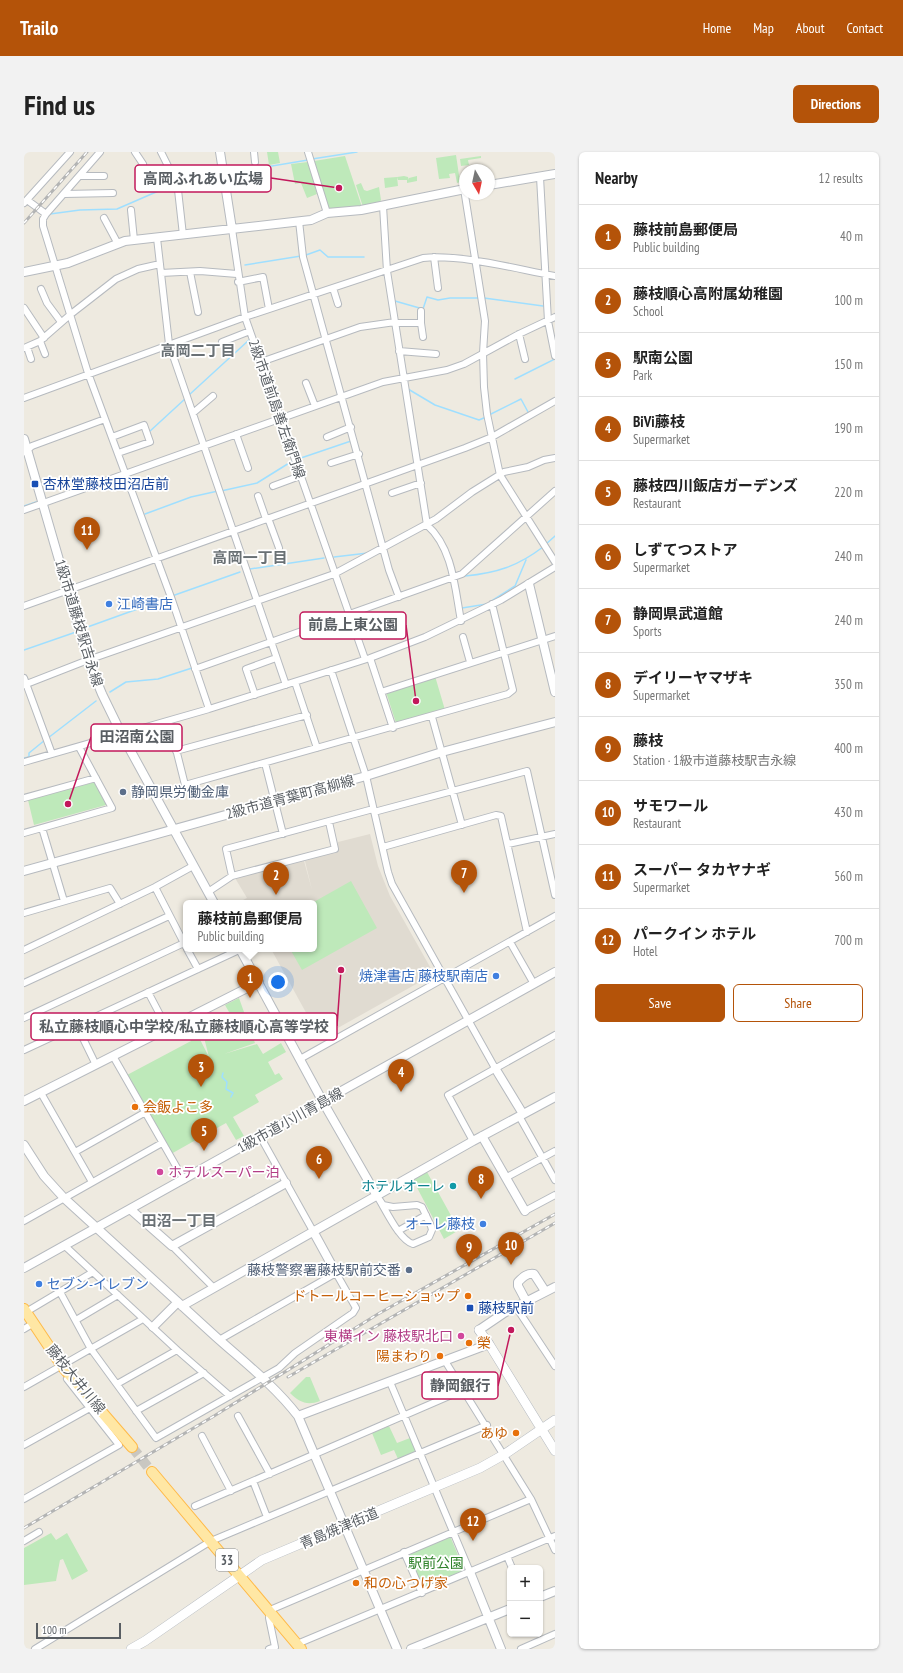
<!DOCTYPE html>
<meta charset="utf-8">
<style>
body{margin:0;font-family:"PT Sans Narrow","Noto Sans JP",sans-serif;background:#f2f2f2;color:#222}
.controls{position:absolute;right:12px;bottom:12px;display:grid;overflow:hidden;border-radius:6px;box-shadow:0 1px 3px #0004}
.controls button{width:36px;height:36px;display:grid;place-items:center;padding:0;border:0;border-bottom:1px solid #e0e0e0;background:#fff;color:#222;font:20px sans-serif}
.compass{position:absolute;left:435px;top:12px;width:36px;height:36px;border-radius:50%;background:#fff;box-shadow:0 1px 3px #0004;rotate:171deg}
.scale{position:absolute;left:12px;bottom:10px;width:85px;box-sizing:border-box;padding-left:4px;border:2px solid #595e63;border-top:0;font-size:11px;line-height:14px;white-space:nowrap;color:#595e63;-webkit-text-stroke:3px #fff;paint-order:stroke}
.you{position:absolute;left:254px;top:830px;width:14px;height:14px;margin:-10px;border:3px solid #fff;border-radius:50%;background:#1a73e8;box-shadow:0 0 0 6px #1a73e833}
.badge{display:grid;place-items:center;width:26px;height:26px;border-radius:50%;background:#b45309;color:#fff;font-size:13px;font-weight:700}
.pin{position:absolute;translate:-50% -33px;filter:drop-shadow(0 1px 2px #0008)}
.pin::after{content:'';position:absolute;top:21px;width:14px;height:12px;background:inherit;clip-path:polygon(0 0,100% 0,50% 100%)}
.popup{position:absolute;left:159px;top:748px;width:134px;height:52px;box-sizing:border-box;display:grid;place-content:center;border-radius:6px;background:#fff;filter:drop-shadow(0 1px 3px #0005);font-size:13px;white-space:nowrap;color:#767676}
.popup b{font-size:15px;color:#222}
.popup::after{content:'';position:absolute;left:50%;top:100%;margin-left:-8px;border:8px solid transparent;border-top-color:#fff}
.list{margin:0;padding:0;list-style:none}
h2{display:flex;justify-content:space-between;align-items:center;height:52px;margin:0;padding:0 16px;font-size:17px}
h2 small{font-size:13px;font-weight:400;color:#767676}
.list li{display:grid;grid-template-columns:26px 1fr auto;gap:12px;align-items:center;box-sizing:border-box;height:64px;padding:0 16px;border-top:1px solid #e0e0e0}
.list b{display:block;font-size:15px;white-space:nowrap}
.list p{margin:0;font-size:13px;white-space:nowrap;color:#767676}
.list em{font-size:13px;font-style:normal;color:#767676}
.actions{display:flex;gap:8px;padding:12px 16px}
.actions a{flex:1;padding:9px 0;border:1px solid #b45309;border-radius:6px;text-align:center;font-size:14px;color:#b45309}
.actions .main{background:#b45309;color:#fff}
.map{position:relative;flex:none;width:531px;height:1497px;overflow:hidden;border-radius:6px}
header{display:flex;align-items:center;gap:24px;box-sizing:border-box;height:56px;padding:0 20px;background:#b45309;color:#fff}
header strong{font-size:19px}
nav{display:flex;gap:22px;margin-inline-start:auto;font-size:14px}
.intro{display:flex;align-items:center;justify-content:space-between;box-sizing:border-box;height:96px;padding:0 24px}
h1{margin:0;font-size:28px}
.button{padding:10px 18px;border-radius:6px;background:#b45309;color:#fff;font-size:14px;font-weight:700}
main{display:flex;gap:24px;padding:0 24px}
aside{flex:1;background:#fff;border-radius:6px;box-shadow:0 1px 3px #0004}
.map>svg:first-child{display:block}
.education{fill:#e0dbd1}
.green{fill:#bee9ba}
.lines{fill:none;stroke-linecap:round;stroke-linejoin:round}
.stream{stroke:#9fdfff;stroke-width:1.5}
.primary-tunnel{stroke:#c9c7c1;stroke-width:10;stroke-dasharray:10 5;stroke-linecap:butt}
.minor-casing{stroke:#b6babf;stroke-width:8}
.tertiary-casing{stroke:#b6babf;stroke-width:10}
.secondary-casing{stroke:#b6bbc1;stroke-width:10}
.primary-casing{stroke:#ffba48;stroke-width:12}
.minor{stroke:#fff;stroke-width:6}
.tertiary{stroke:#fff;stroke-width:8}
.secondary{stroke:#fff;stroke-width:9}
.primary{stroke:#ffe7a4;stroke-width:10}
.rail-casing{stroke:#b3b4b4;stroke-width:3}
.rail{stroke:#fff;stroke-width:1.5;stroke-dasharray:4.5;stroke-linecap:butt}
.transit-dot{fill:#1a4fb4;stroke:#fff;stroke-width:1.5}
.shop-dot{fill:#3f7fe0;stroke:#fff;stroke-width:1.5}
.service-dot{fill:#5c6f8a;stroke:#fff;stroke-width:1.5}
.food-dot{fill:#e8710a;stroke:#fff;stroke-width:1.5}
.hotel-dot{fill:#d1479c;stroke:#fff;stroke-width:1.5}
.culture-dot{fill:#0f9aa8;stroke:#fff;stroke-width:1.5}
.labels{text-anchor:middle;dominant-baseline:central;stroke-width:3.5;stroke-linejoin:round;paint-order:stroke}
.shield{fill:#fff;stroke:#8b8e92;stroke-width:1}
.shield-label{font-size:13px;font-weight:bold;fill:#595e63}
.street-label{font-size:14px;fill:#595e63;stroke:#fff}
.transit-label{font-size:14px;fill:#164399;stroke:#fff;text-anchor:start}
.shop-label{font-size:14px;fill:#366cbe;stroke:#fff;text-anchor:start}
.service-label{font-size:14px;fill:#4e5e75;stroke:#fff;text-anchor:start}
.food-label{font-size:14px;fill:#c56008;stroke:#fff;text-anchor:start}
.hotel-label{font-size:14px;fill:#b23c85;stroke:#fff;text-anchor:start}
.culture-label{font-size:14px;fill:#0d838f;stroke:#fff;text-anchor:end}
.park-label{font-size:14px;fill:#2f822a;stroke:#fff}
.neighbourhood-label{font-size:15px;font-weight:bold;fill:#6a7175;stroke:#fff}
.leader{fill:none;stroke:#c2185b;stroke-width:1.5}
.callout-dot{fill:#c2185b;stroke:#fff;stroke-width:1.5}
.callout{fill:#fff;stroke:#c2185b;stroke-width:1.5}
.callout-label{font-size:15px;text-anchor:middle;font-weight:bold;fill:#595e63}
</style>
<header>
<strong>Trailo</strong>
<nav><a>Home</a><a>Map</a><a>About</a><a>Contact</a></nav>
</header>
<div class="intro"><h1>Find us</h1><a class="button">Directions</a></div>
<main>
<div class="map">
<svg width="531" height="1497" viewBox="0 0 531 1497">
<rect width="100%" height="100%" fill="#eeeae0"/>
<path class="education" d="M 346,682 L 354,714 L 366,744 L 410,822 L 296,886 L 247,797 L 290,797 L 290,751 L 270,751 L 272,749 L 268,751 L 213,751 L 223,746 L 211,726 L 280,709 L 288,738 L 281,709 L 314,698 L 314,690 Z"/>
<path class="green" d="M 243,0 L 254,0 L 256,11 L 245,13 Z
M 432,3 L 436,30 L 433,31 L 431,21 L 425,22 L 426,26 L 415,27 L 412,6 Z
M 321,4 L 338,55 L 304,58 L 290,9 Z
M 457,4 L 457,6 L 444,8 L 445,13 L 437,14 L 436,7 Z
M 284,10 L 293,42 L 283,46 L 277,31 L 271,32 L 267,12 Z
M 222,20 L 223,29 L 207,30 L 206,23 Z
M 380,24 L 384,25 L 385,28 L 385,26 L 393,24 L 393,29 L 383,31 L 383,28 L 374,28 L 373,25 Z
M 373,25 L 374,34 L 361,36 L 360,26 Z
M 337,31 L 340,38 L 343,39 L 355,35 L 357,48 L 355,51 L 339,55 L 332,33 Z
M 411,524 L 421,558 L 372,571 L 362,540 Z
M 71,630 L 83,650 L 82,653 L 10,673 L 4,648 Z
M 327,729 L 353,776 L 278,818 L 266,797 L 290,797 L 290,751 L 288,751 Z
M 215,846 L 231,891 L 200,902 L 233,892 L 239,902 L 257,891 L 262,900 L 244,910 L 251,923 L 255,921 L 259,927 L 231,943 L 235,950 L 209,965 L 220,984 L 212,988 L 202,971 L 147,1002 L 103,923 L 167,889 L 159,874 L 167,870 L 185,905 L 178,878 L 209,867 L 201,853 Z
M 403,1020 L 435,1078 L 420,1087 L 389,1028 Z
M 282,1225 L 286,1225 L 296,1249 C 283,1254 275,1250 266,1241 Z
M 365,1274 L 373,1291 L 386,1286 L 392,1299 L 374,1307 L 370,1298 L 357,1303 L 348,1281 Z
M 27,1381 L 32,1388 L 43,1381 L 64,1419 L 48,1428 L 39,1407 L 36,1408 L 32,1429 L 0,1433 L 0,1396 Z
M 426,1384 L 441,1420 L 399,1437 L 384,1402 Z"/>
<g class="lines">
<path class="stream" d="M 288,7 L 333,0
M 205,21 L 284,8
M 153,27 L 193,21
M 26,62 L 56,58 L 93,57 L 139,37 L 150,29
M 282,103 L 296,98 L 304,105 L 340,105
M 221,113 L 277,104
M 460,146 L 519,154
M 371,149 L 399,157 L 403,145 L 414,148 L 426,146 L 456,146
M 491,227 L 531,207
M 384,237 L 411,253 L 455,268 L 462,265
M 165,243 L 225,188
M 465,263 L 497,247 L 504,260
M 125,280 L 162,246
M 274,307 L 327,289
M 197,339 L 233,331 L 270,308
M 0,354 L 12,350
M 121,362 L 167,345 L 194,339
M 522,392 L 531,384
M 310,405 L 344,401
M 226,417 L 300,406
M 441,424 C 473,421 494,414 519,395
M 148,444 L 216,420
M 466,450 L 491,434 L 502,408
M 438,456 L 463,452
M 58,477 L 144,446
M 0,498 L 52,480
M 86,540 L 102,530 L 134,527 L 168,516
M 24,586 L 72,549
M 0,606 L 5,605 L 5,601 L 21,588
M 199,921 L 198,925 L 203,930 L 202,937 L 209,941 L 207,945"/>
<path class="primary-tunnel" d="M 108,1295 L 128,1320"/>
<g class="minor-casing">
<path id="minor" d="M 76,0 L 22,62 L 19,67 L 19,74 L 64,221 L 148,448 L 185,557
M 111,0 L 119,12
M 137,0 L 151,28 L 154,38 L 159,83
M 230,0 L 231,10
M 284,0 L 303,61
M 56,24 L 80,24
M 516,25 L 524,169 L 531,204
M 440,37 L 461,169 L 459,201 L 460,235 L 463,262 L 476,323 L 531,410
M 40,42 L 89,41
M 3,48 L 22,62
M 0,51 L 46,0
M 359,54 L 363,119 L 403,373 C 429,396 431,437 437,469
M 107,58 L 110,88
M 80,66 L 94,92
M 275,69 L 279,105 L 365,418 L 375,445
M 208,77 L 221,165 L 341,507
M 133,86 L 145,192 L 262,533
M 410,105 L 414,136
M 166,120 L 174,160
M 137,121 L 176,119 L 213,122
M 214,130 L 239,125 L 245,157
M 309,136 L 314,152
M 17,137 L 23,151 L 37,170
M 0,156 L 20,186
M 397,159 L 397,171
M 371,171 L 397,171 L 399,185
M 495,182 L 501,207
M 16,189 L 21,202
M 198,190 L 226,179
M 3,195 L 7,207
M 0,196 L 16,189 L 47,162 L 92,127 L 114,117 L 136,112
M 375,199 L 412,202
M 237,210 L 336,175 L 371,170
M 282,231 L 291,254
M 0,246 L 221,165 L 399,106 C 438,102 492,117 531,124
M 169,261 L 189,244
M 212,282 L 224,316
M 88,285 L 120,273 L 126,290 L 94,301
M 303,285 L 327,275
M 0,300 L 8,294 L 81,267
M 307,311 L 335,302
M 249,334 L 276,324
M 368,341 L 397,331
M 234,344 L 242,367
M 0,358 L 359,230 L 423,218 L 440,212 L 495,182 L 531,165
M 244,366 L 255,396
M 0,454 L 441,296 L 468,285 L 531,249
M 439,485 L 446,510
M 346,506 L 369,576
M 171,517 L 438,422 L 531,339
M 307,518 L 342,624 L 364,720 L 368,732 L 471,916
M 0,526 L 28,602
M 271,530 L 293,596
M 0,533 L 64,508 L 310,422 L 412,367 L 448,340 L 480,320 L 504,315 L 520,308 L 531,306
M 357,540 L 531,484
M 231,543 L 222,517 L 252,506
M 408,565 L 438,673
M 145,569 L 161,633 L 484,542 L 489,538 L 468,452
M 152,599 L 283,563
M 0,610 L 185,557 L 346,506 L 401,485 L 477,448 L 531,415
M 241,611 L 259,682
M 0,646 L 72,626
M 350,660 L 503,619 L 531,743
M 18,676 L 40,749
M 0,681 L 88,656 L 55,595
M 484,692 L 531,682
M 359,695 L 472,663 L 477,664 L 503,780
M 208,724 L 202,697 L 349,657
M 131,735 L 162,795
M 184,740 L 208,724 L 311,697 L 305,670
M 0,761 L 86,736 L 96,752
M 486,790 L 510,832
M 163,797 L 174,817
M 0,798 L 131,735 L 169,714
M 0,831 L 145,764
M 124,840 L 143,876
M 0,866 L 160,791
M 53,874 L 72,913
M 0,898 L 217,797
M 89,904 L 160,1028
M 276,907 L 531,764
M 17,941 L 68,1030
M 495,964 L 531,1028
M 236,984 L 289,1079
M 449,989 L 424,943 L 531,883
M 51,1000 L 120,961
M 483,1025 L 531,999
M 353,1044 L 359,1053 L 369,1055 L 393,1053 L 398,1055 L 407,1074 L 408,1078 L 405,1085 L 389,1092 C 375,1088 361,1056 353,1044
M 501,1059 L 531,1043
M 0,1069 L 138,991
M 374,1079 L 402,1063
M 41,1094 L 153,1198 L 206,1244
M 148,1094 L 189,1135
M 36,1140 L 67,1197 L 132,1286 L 255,1216 L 271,1201 L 329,1161 L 332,1156 L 312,1121 L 195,1188
M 492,1155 L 531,1214
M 2,1160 L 69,1120
M 52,1168 L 94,1143
M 0,1177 L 10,1171
M 421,1209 L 507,1347 L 531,1398
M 366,1230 L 446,1420
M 93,1232 L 153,1198
M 0,1235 L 119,1167
M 112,1259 L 180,1221
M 214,1264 L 246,1322
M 178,1284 L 207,1339
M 0,1293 L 66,1256
M 229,1329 L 243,1365
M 0,1347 L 95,1293 L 43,1227
M 171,1354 L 439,1238
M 0,1389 L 15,1380
M 380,1400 L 398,1441
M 483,1404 L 488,1416
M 273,1492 L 531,1384
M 11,1497 L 187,1389 L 463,1273
M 245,1497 L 251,1495 L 245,1466 L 246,1458 L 507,1347
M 497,1497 L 531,1482"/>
</g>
<g class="tertiary-casing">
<path id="tertiary" d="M 196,0 L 208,77
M 465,33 L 531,22
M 0,120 L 44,111 L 101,89 L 278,69 L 287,68 L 303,61 L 337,58 L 441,37
M 0,287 L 64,508 L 78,542 L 98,583 L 190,751
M 505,432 L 531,540
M 0,719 L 342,624 L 418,600 L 531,570
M 216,797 L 299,950 L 353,1044
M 471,916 L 499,962
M 0,949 L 235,830
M 458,984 L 501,1059
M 0,993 L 20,1024 L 40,1046 C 90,1092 140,1138 191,1184 C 220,1210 250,1233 274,1264 L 373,1497
M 106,1057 L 148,1094 L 262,1031
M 289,1079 L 312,1121
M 0,1116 L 531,820
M 502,1149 L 494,1134 L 494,1130 C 499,1125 503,1121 510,1122 L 521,1139
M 158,1154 L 449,989 L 531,945
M 129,1175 L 154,1150
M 455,1178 L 480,1161 L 531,1135
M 274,1264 L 465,1192
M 446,1420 L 477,1497
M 516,1445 L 531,1439
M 387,1497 L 486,1457"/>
</g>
<g class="secondary-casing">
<path id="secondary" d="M 455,1178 L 465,1192 L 531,1299
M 107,1497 L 121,1489 L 238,1408 L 456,1316 L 481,1302 L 531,1268"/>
</g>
<g class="primary-casing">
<path id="primary" d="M 0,1157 L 38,1214 L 108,1295
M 128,1320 L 277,1497"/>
</g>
<use href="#minor" class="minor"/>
<use href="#tertiary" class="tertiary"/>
<use href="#secondary" class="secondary"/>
<use href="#primary" class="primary"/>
<g class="rail-casing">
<path id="rail" d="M 0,71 L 63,0
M 264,1225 L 531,1071
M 0,1376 L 190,1264 L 354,1162 L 531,1062"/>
</g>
<use href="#rail" class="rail"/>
</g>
<g class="transit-dot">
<rect x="7" y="328" width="8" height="8" rx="2"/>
<rect x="442" y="1152" width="8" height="8" rx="2"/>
</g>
<g class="shop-dot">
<circle cx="85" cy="452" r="4"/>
<circle cx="472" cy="824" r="4"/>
<circle cx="459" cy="1072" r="4"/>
<circle cx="15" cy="1132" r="4"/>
</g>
<g class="service-dot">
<circle cx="99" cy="640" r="4"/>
<circle cx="385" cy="1118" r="4"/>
</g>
<g class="food-dot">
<circle cx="111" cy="955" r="4"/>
<circle cx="444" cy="1144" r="4"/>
<circle cx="445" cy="1191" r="4"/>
<circle cx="416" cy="1204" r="4"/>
<circle cx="492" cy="1281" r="4"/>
<circle cx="332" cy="1431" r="4"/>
</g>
<g class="hotel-dot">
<circle cx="136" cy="1020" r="4"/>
<circle cx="437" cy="1184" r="4"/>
</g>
<circle class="culture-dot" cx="429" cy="1034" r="4"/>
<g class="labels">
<rect class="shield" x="192" y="1397" width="22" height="22" rx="3"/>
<g class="shield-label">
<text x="203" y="1408">33</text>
</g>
<g class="street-label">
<text transform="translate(253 257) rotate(71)">2級市道前島善左衛門線</text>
<text transform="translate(55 471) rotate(73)">1級市道藤枝駅吉永線</text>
<text transform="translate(266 645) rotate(-15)">2級市道青葉町高柳線</text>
<text transform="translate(266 968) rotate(-29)">1級市道小川青島線</text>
<text transform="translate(52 1227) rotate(51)">藤枝大井川線</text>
<text transform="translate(315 1376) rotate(-23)">青島焼津街道</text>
</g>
<g class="transit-label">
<text x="19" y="332">杏林堂藤枝田沼店前</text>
<text x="454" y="1156">藤枝駅前</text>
</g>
<g class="shop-label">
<text x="93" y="452">江崎書店</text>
<text x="464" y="824" text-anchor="end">焼津書店 藤枝駅南店</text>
<text x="451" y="1072" text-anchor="end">オーレ藤枝</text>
<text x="23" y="1132">セブン-イレブン</text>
</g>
<g class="service-label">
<text x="107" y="640">静岡県労働金庫</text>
<text x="377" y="1118" text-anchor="end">藤枝警察署藤枝駅前交番</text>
</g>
<g class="food-label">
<text x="119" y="955">会飯よこ多</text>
<text x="436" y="1144" text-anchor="end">ドトールコーヒーショップ</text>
<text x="453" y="1191">榮</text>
<text x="408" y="1204" text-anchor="end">陽まわり</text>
<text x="484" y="1281" text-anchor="end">あゆ</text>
<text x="340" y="1431">和の心つげ家</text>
</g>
<g class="hotel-label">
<text x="144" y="1020">ホテルスーパー泊</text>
<text x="429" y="1184" text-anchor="end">東横イン 藤枝駅北口</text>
</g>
<g class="culture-label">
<text x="421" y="1034">ホテルオーレ</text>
</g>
<g class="park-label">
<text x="412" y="1411">駅前公園</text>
</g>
<g class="neighbourhood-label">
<text x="174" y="198">高岡二丁目</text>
<text x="226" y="405">高岡一丁目</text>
<text x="155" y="1068">田沼一丁目</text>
</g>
</g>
<path class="leader" d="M315 36L247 26M392 549L382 473M44 652L67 585M317 818L313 874M487 1178L474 1234"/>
<g class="callout-dot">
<circle cx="315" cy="36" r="4"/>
<circle cx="392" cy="549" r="4"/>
<circle cx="44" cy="652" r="4"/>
<circle cx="317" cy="818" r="4"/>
<circle cx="487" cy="1178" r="4"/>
</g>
<g class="callout">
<rect x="111" y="13" width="136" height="27" rx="4"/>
<rect x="276" y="460" width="106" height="27" rx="4"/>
<rect x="67" y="572" width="91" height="27" rx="4"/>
<rect x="7" y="861" width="306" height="27" rx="4"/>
<rect x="398" y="1220" width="76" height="27" rx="4"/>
</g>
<g class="callout-label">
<text x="179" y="32">高岡ふれあい広場</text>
<text x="329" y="478">前島上東公園</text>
<text x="113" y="590">田沼南公園</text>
<text x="160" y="880">私立藤枝順心中学校/私立藤枝順心高等学校</text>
<text x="436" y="1239">静岡銀行</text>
</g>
</svg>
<div class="controls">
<button>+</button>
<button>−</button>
</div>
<svg class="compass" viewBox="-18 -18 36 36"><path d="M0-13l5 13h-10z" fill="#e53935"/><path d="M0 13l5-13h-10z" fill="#767676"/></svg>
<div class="scale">100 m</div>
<div class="you"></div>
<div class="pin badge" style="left:226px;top:846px">1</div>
<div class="popup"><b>藤枝前島郵便局</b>Public building</div>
<div class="pin badge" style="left:252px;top:743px">2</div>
<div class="pin badge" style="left:177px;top:935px">3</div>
<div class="pin badge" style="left:377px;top:940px">4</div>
<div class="pin badge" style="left:180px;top:999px">5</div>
<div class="pin badge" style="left:295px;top:1027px">6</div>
<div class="pin badge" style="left:440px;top:741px">7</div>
<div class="pin badge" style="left:457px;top:1047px">8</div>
<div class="pin badge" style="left:445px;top:1115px">9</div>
<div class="pin badge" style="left:487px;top:1113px">10</div>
<div class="pin badge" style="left:63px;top:398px">11</div>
<div class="pin badge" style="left:449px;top:1389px">12</div>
</div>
<aside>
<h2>Nearby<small>12 results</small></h2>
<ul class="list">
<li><span class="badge">1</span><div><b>藤枝前島郵便局</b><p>Public building</p></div><em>40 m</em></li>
<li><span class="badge">2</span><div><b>藤枝順心高附属幼稚園</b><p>School</p></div><em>100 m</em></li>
<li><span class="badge">3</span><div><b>駅南公園</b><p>Park</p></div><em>150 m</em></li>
<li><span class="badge">4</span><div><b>BiVi藤枝</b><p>Supermarket</p></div><em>190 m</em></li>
<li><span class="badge">5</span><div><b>藤枝四川飯店ガーデンズ</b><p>Restaurant</p></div><em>220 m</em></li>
<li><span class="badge">6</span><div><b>しずてつストア</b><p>Supermarket</p></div><em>240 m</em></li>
<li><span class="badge">7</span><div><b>静岡県武道館</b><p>Sports</p></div><em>240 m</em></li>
<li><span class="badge">8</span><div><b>デイリーヤマザキ</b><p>Supermarket</p></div><em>350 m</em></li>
<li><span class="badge">9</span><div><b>藤枝</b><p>Station · 1級市道藤枝駅吉永線</p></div><em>400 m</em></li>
<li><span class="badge">10</span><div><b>サモワール</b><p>Restaurant</p></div><em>430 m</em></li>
<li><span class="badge">11</span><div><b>スーパー タカヤナギ</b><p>Supermarket</p></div><em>560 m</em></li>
<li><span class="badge">12</span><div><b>パークイン ホテル</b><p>Hotel</p></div><em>700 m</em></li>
</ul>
<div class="actions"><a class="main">Save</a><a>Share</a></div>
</aside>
</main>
